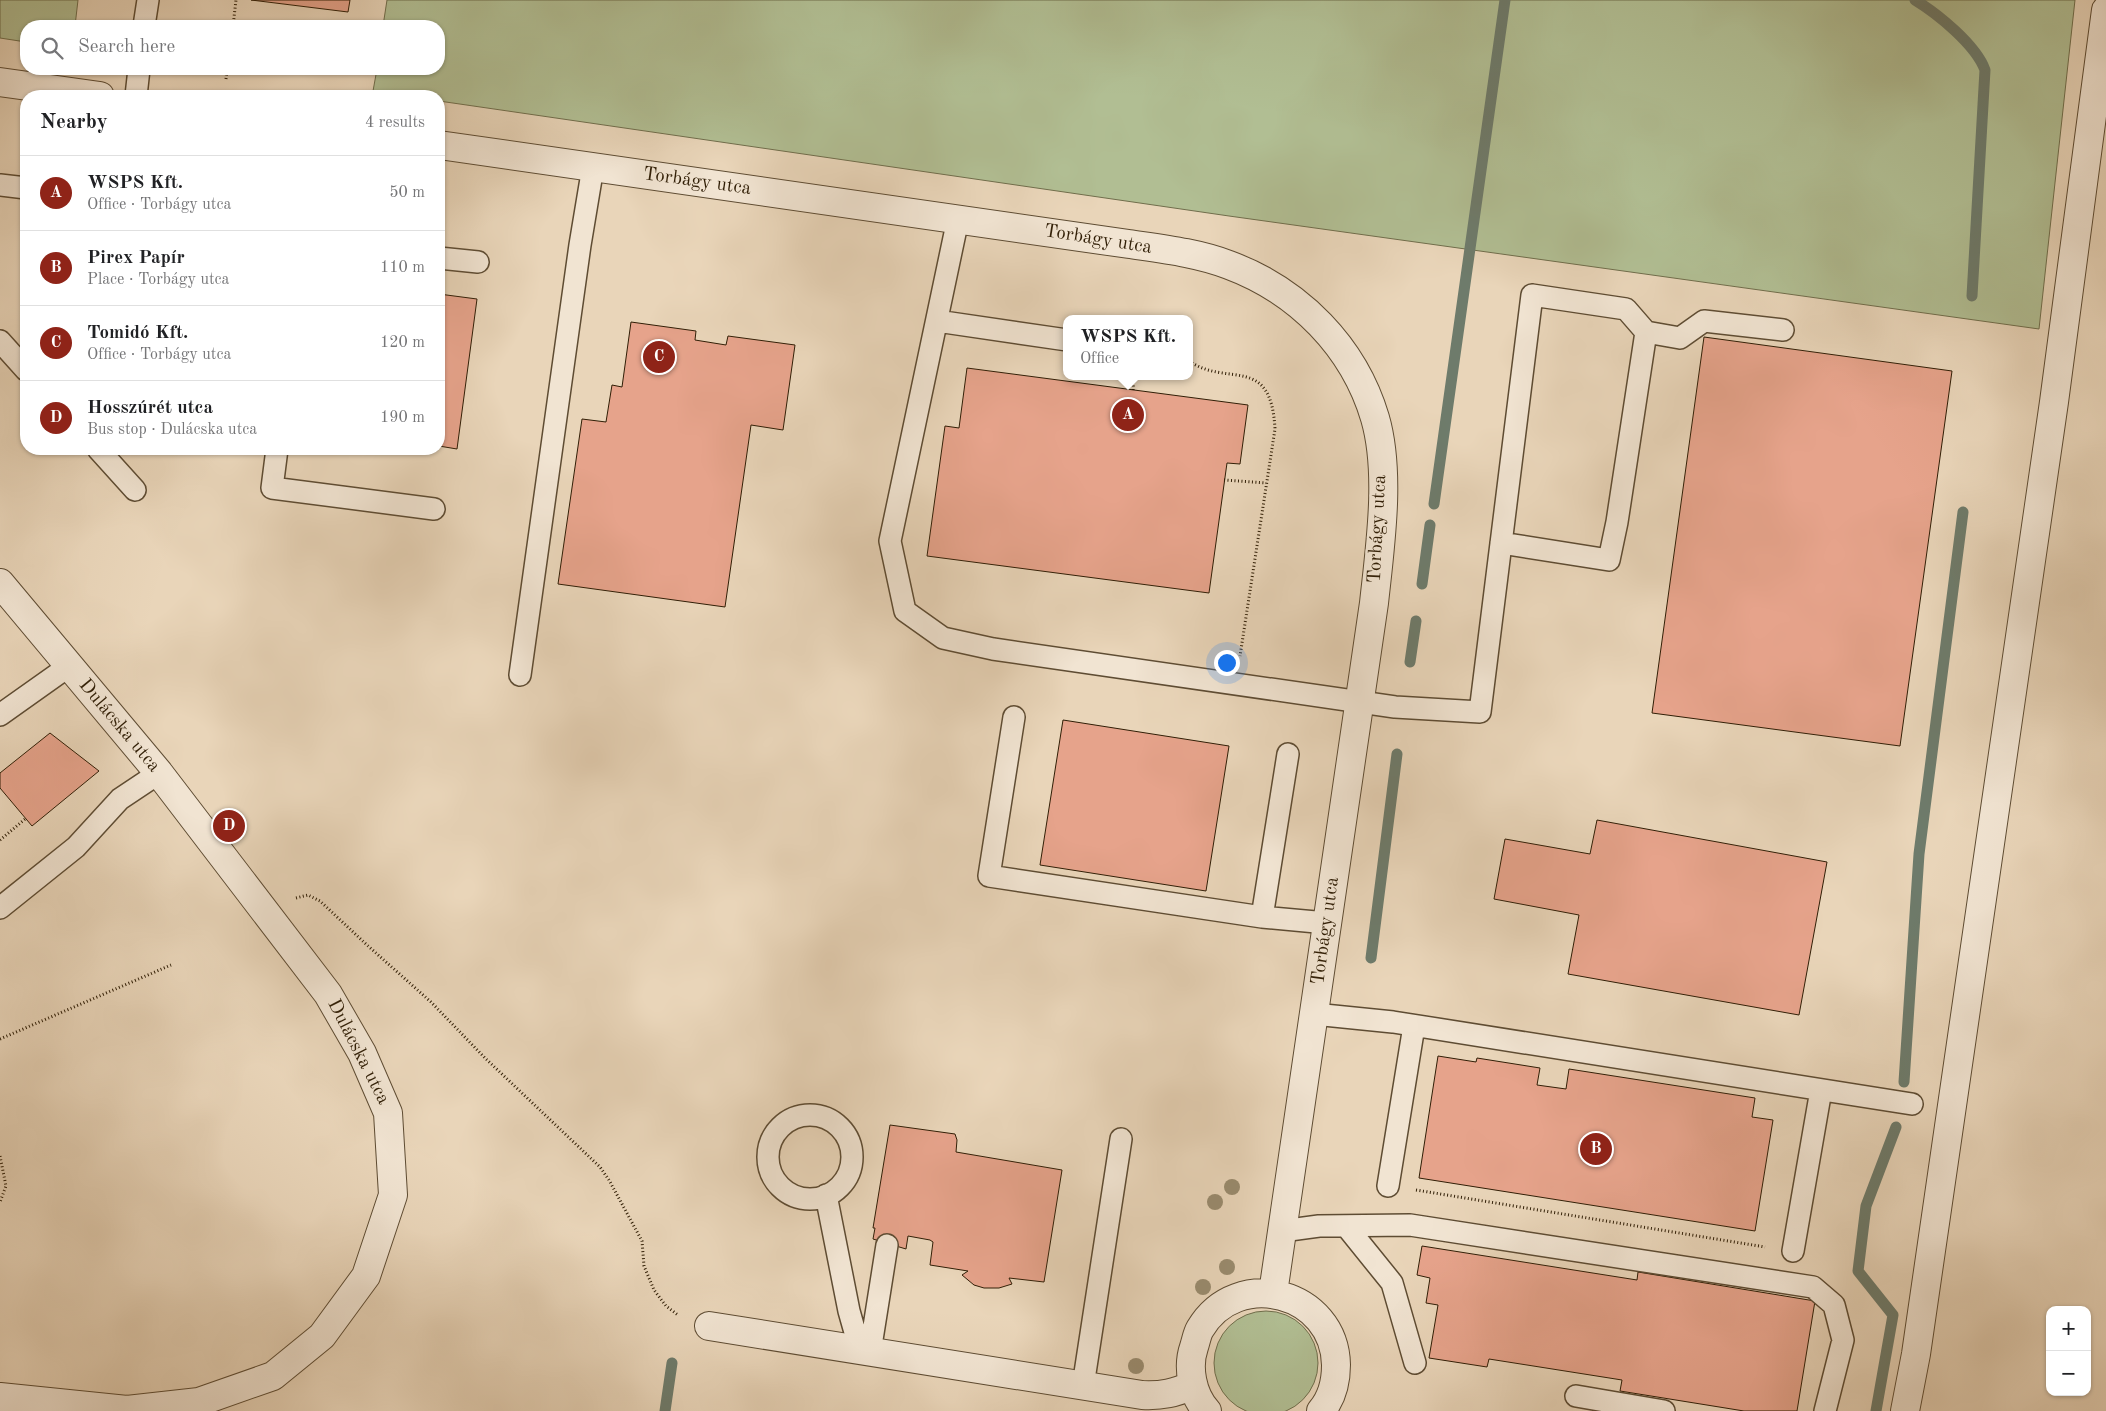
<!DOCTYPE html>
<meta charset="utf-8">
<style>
body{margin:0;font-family:"Old Standard TT",serif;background:#f2f2f2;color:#202124}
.controls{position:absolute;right:15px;bottom:15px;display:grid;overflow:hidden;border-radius:10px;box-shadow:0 1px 4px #0004}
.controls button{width:45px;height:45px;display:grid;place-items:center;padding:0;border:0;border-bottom:1px solid #e0e0e0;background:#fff;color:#202124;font:25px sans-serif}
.you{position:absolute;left:1226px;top:662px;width:18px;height:18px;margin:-12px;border:4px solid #fff;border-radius:50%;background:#1a73e8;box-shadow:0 0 0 8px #1a73e833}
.badge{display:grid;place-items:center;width:32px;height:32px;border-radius:50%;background:#8f2418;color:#fff;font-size:16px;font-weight:700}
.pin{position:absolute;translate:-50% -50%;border:2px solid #fff;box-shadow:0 1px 5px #0006}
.popup{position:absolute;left:1063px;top:315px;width:130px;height:65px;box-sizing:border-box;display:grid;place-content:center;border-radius:10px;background:#fff;filter:drop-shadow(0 1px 4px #0005);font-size:16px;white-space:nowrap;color:#757577}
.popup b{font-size:19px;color:#202124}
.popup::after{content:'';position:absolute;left:50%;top:100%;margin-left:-10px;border:10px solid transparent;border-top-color:#fff}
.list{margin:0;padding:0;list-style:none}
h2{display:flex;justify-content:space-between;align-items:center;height:65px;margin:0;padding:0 20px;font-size:21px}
h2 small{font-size:16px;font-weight:400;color:#757577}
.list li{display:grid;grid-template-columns:32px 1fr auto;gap:15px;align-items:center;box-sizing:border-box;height:75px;padding:0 20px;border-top:1px solid #e0e0e0}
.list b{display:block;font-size:19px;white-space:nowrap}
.list p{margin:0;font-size:16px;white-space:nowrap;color:#757577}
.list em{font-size:16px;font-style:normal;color:#757577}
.icon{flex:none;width:28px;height:28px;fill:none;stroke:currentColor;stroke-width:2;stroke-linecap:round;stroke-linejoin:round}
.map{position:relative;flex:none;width:2106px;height:1411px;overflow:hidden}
.search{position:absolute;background:#fff;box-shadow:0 1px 4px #0004;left:20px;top:20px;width:425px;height:55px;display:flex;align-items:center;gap:12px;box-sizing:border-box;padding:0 18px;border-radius:20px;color:#757577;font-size:19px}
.panel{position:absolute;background:#fff;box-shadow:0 1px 4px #0004;left:20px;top:90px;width:425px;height:365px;border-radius:20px}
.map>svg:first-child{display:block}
.green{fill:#b1be93;stroke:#706e4c}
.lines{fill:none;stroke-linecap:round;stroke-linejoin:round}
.stream{stroke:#6e7b6b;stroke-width:11}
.building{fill:#e6a38b;stroke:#301e06}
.lane-casing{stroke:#5e4c33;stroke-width:24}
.street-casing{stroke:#5e4c33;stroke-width:30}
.path{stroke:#301e06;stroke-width:3;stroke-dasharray:1 2.5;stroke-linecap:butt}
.lane{stroke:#f1e4d2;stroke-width:21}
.street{stroke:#f1e4d2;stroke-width:28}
.tree{fill:#998b6e}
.labels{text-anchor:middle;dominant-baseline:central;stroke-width:4.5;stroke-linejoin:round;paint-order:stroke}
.street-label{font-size:19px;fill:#301e06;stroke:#f1e4d2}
</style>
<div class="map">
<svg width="2106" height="1411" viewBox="0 0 2106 1411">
<rect width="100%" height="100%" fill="#e9d5b9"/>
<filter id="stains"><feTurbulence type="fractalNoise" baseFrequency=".004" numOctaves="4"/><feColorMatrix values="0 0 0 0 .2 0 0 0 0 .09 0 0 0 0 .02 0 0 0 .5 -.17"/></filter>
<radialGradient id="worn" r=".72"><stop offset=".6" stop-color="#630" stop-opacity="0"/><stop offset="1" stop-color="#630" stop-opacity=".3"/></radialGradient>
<path class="green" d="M 0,0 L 78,0 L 75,26 L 26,26 L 26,42 L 0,38 Z
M 387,0 L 2075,0 L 2039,329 L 1229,216 L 439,101 L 439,96 L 406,96 L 373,91 L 377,69 L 439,69 L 439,26 L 383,26 Z
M1214 1363a52 52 0 1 1 104 0a52 52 0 1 1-104 0Z"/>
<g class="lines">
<path class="stream" d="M 1915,0 C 1938,14 1976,45 1985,70 L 1972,296
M 1434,504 L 1505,0
M 1422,584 L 1430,525
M 1410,662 L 1416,621
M 1371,958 L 1397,754
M 1904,1082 L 1919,854 L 1963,512
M 665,1411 L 672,1363
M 1876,1411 L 1893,1315 L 1858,1271 L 1866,1206 L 1896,1127"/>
</g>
<path class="building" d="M 251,0 L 350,0 L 348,12 Z
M 439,294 L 477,299 L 457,449 L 439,446 Z
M 631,322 L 696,331 L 695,340 L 726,345 L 728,336 L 795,345 L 783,430 L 751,425 L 725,607 L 558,584 L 582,419 L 606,422 L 612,385 L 622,387 Z
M 1704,337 L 1952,371 L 1900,746 L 1652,713 Z
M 967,368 L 1248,405 L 1240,464 L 1227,463 L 1209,593 L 927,556 L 945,426 L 959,428 Z
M 1063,720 L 1229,746 L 1206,891 L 1040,865 Z
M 50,733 L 99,771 L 32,826 L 0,788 L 0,773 Z
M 1597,820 L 1827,862 L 1799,1015 L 1568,974 L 1579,915 L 1494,899 L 1505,839 L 1590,854 Z
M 1438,1056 L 1476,1062 L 1477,1058 L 1540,1068 L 1537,1085 L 1566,1089 L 1569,1069 L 1755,1098 L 1752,1117 L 1773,1120 L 1755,1231 L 1419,1178 Z
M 890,1125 L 955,1134 L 957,1140 L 956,1152 L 1062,1170 L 1044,1282 L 1009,1278 L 1012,1284 L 999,1288 L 984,1288 L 974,1285 L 962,1275 L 968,1271 L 930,1265 L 933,1242 L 930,1240 L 908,1236 L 906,1249 L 873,1239 L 875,1228 L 873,1228 Z
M 1422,1246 L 1637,1280 L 1638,1272 L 1815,1301 L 1797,1411 L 1744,1411 L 1620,1391 L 1622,1380 L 1489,1359 L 1487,1367 L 1429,1358 L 1438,1305 L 1426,1303 L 1430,1278 L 1417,1275 Z"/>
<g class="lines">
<g class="lane-casing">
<path id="lane" d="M 144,26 L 148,0
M 136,96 L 139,69
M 0,185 L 26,188
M 958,219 L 890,541 L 905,611 L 943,638 L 993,649 L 1395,707 L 1480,712 C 1497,573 1515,434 1532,295 L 1626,309 L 1646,332 L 1617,522 L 1609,560 L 1501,543
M 439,258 L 478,262
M 937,321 L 1067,340
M 1646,332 L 1680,338 L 1704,321 L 1783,330
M 0,341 L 26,370
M 98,449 L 135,490
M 277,449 L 272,488 L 434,509
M 520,675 L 580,245 L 593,167
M 0,715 L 69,666
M 1014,717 L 989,876 L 1262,917 L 1327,923
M 0,908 L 76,847 L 120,799 L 159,773
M 1262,917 L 1288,754
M 1314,1014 L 1393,1022 L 1912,1104
M768 1157a42 42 0 1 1 84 0a42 42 0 1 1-84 0Z
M 1388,1186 L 1414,1026
M 826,1195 L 849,1311 L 860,1350
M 1346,1226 L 1392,1283 L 1415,1363
M 1282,1231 L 1319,1226 L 1410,1225 L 1813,1287 L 1834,1305 L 1843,1340 L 1825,1411
M 1793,1251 L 1821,1090
M 870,1352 L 887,1245
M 1083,1386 L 1121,1139
M 1576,1396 L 1664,1411"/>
</g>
<g class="street-casing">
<path id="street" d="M 0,82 L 100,96
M 439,145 L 1129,244 C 1163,249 1198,253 1229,265 C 1299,291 1354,347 1375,418 C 1391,473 1380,547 1374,603 L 1273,1293
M 0,583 L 159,773 L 328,994 L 362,1053 L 388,1113 L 393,1195 L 366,1276 L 322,1336 L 273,1376 L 199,1402 L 127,1410 L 0,1397
M 709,1326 L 1142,1395 C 1162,1396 1175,1393 1193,1385
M 1207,1411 C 1192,1395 1187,1367 1194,1347 C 1196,1341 1197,1334 1200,1329 C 1237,1266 1335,1292 1336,1365 C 1336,1381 1332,1398 1321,1411
M 1905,1411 L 1916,1354 L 2054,402 L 2106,10"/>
</g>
<path class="path" d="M 233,26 L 236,0
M 226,79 L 227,69
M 1189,361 C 1228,388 1271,353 1275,429 L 1240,656
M 1133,390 L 1134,376
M 1224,480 L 1266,483
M 0,840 L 25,819
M 296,898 L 308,895 L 320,901 L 367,945 L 431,1002 L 485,1058 L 600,1167 L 609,1180 L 642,1241 L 644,1266 L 654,1290 L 666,1306 L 678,1315
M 0,1039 L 171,965
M 0,1156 L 6,1186 L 0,1202
M 1416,1190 L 1765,1247"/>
<use href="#lane" class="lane"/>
<use href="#street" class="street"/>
</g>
<g class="tree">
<circle cx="1232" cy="1187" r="8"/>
<circle cx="1215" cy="1202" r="8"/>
<circle cx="1227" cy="1267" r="8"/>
<circle cx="1203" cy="1287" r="8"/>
<circle cx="1136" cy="1366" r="8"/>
</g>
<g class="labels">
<g class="street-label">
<text transform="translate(697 182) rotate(8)">Torbágy utca</text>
<text transform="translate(1098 240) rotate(9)">Torbágy utca</text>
<text transform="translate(1378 529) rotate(-87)">Torbágy utca</text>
<text transform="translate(119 726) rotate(50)">Dulácska utca</text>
<text transform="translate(1326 931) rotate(-82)">Torbágy utca</text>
<text transform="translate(358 1052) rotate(63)">Dulácska utca</text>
</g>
</g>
<rect width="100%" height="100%" filter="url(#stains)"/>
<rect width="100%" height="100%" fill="url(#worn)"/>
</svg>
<div class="controls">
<button>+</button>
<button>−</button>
</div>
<div class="you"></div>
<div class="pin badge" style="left:1128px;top:415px">A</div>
<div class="popup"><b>WSPS Kft.</b>Office</div>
<div class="pin badge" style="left:1596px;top:1149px">B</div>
<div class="pin badge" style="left:659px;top:357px">C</div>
<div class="pin badge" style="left:229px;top:826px">D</div>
<div class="search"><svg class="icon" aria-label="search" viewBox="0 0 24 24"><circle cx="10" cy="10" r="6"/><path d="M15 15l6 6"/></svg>Search here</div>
<section class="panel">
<h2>Nearby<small>4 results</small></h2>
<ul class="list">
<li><span class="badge">A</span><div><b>WSPS Kft.</b><p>Office · Torbágy utca</p></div><em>50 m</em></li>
<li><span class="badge">B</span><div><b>Pirex Papír</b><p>Place · Torbágy utca</p></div><em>110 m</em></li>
<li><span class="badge">C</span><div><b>Tomidó Kft.</b><p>Office · Torbágy utca</p></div><em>120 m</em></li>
<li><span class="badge">D</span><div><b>Hosszúrét utca</b><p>Bus stop · Dulácska utca</p></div><em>190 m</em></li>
</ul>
</section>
</div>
